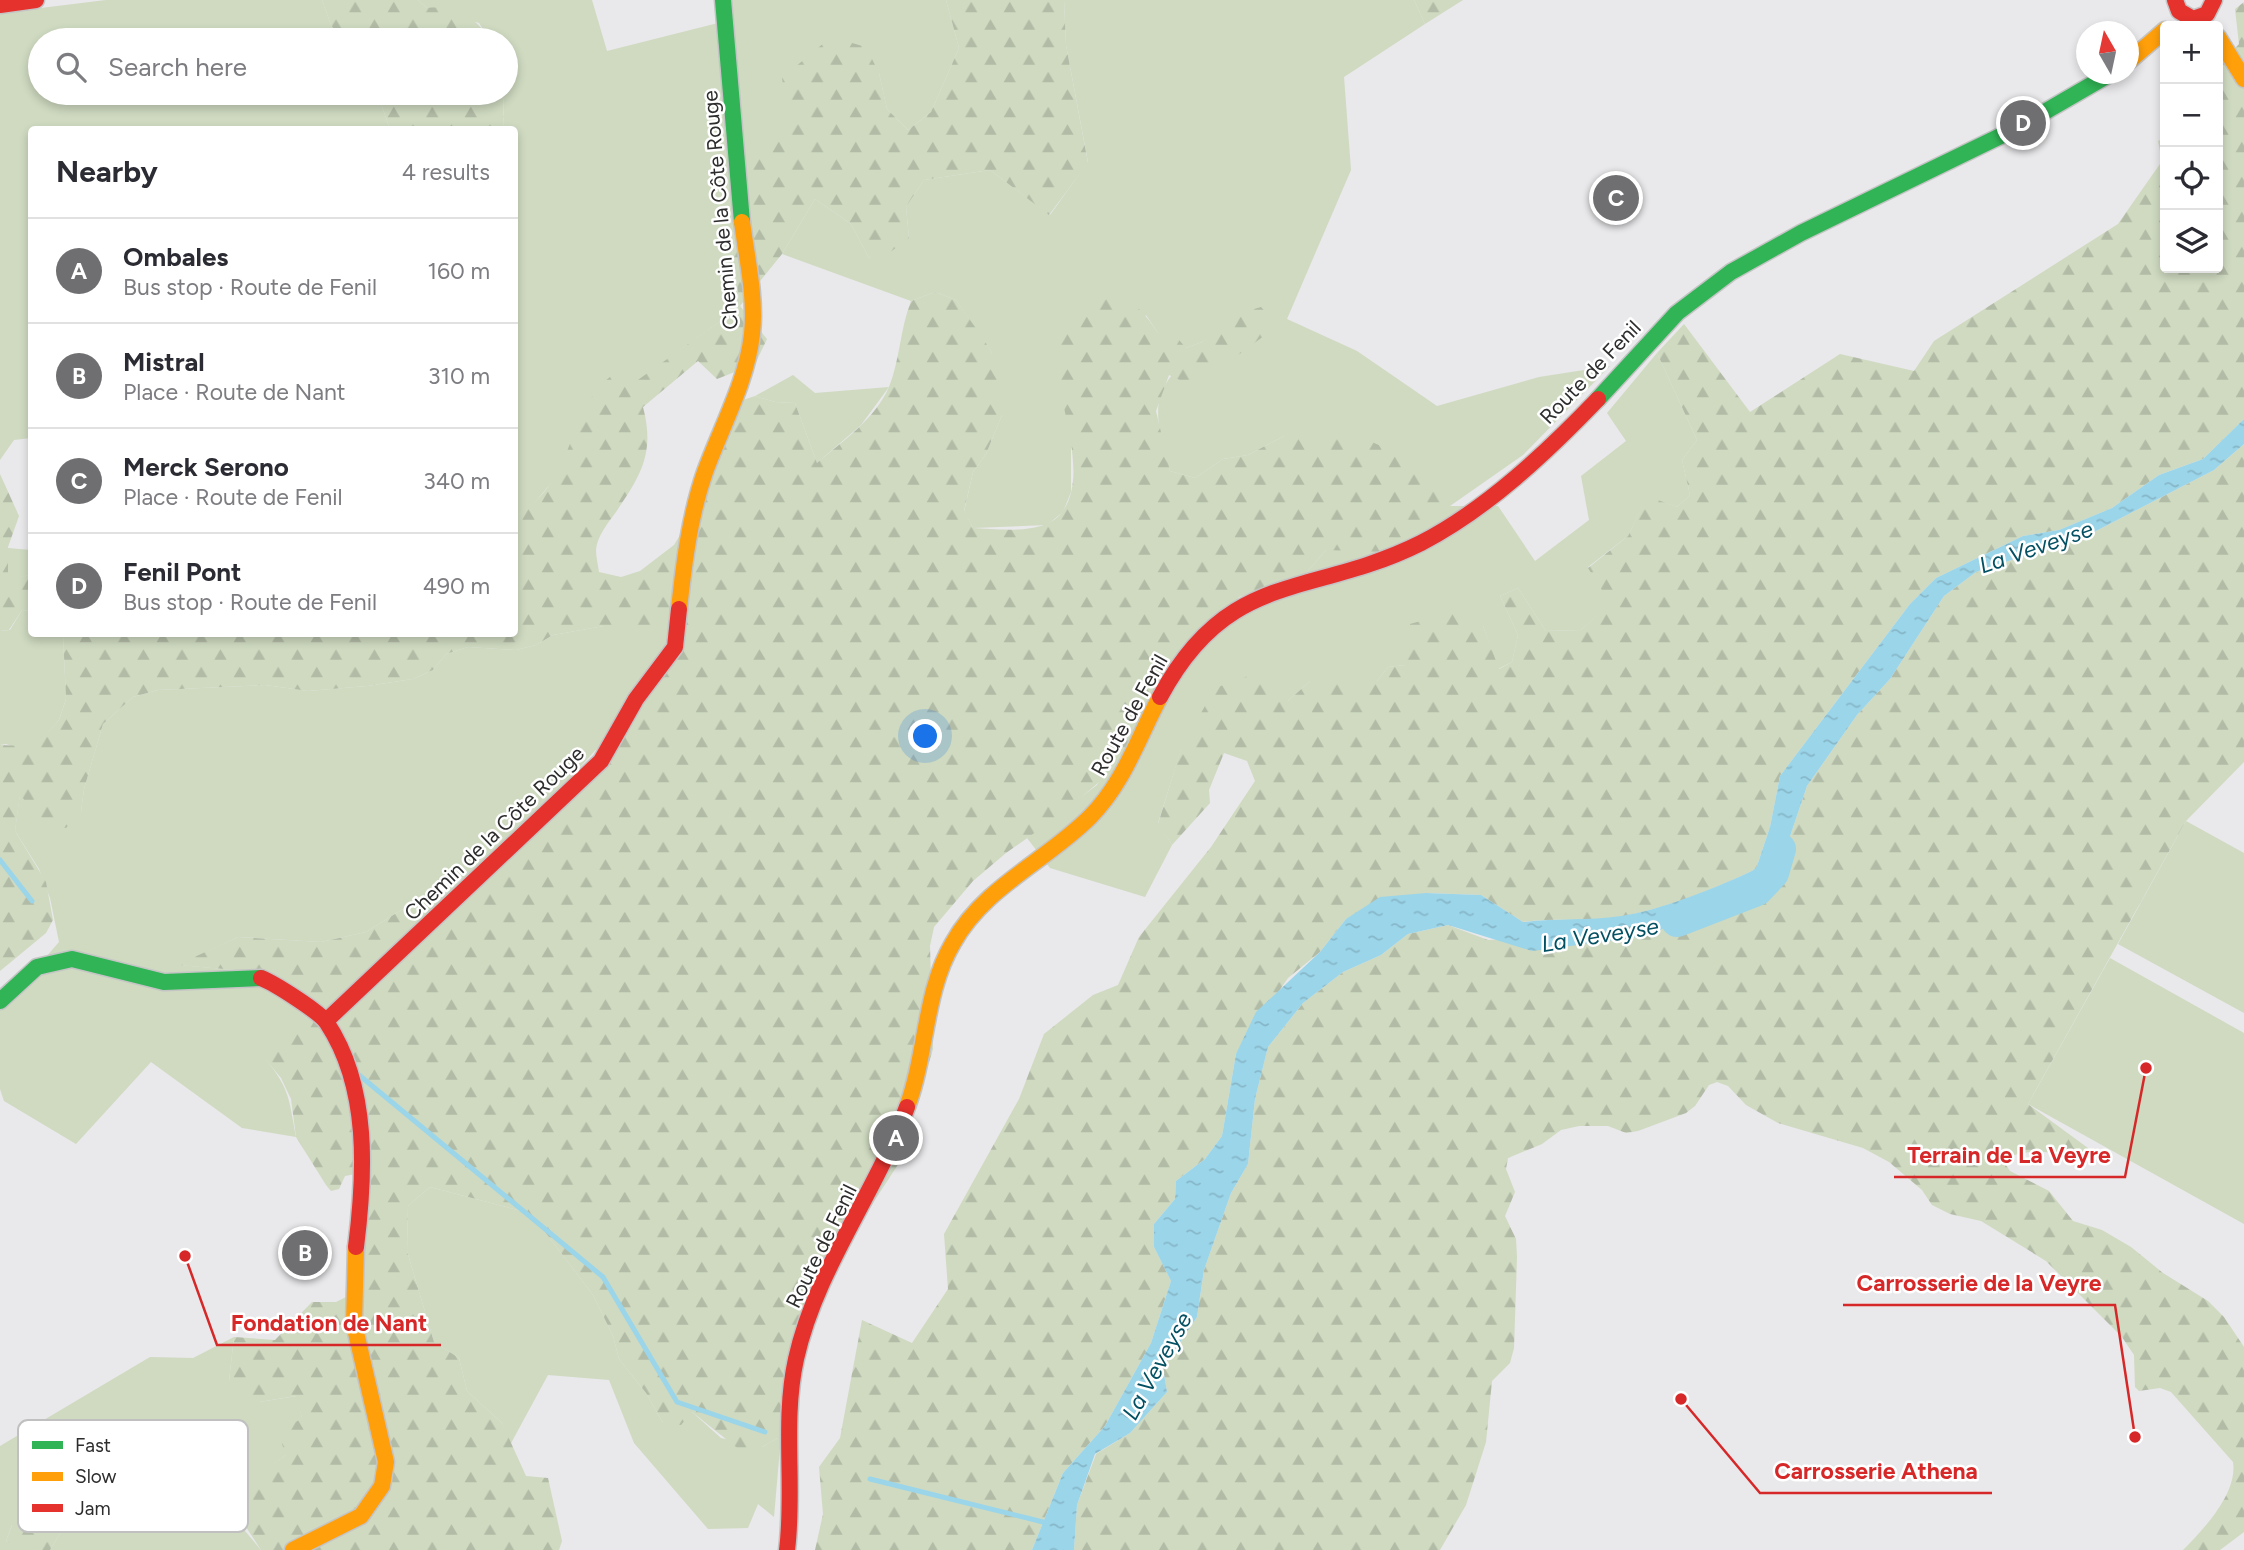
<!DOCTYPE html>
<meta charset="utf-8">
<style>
body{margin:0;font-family:Figtree,sans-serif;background:#f2f2f3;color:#2b2b33}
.controls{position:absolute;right:21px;top:21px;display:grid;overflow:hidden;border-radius:7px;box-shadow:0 4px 10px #0003}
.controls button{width:63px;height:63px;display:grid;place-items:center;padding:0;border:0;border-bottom:2px solid #e1e1e2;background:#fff;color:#2b2b33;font:35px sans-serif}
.compass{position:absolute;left:2076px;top:21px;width:63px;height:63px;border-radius:50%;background:#fff;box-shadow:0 4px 10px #0003;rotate:351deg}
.you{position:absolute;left:926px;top:737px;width:24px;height:24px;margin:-18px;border:5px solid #fff;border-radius:50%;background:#1a73e8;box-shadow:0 0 0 10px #1a73e833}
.badge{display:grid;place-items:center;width:46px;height:46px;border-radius:50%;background:#6f6e70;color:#fff;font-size:23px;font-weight:700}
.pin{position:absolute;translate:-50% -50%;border:4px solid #fff;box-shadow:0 2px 7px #0006}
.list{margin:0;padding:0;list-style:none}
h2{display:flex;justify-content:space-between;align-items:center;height:91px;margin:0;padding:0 28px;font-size:30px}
h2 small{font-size:23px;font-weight:400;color:#7c7c81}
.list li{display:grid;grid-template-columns:46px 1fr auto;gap:21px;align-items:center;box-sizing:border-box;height:105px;padding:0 28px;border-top:2px solid #e1e1e2}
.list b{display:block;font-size:26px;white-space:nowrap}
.list p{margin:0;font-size:23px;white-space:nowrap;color:#7c7c81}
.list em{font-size:23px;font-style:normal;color:#7c7c81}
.icon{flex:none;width:38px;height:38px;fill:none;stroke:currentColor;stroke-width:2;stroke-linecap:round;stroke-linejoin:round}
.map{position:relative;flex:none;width:2244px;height:1550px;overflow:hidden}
.search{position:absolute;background:#fff;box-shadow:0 4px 10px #0003;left:28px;top:28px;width:490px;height:77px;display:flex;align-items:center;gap:18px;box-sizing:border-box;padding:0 24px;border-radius:38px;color:#7c7c81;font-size:26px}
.panel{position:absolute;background:#fff;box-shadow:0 4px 10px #0003;left:28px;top:126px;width:490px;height:511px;border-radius:7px}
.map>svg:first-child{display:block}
.grass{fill:#cfdac1}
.forest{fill:url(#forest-firs)}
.water{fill:url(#water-ripples)}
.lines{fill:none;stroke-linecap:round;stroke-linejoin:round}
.stream{stroke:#9bd5e9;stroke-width:5}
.river{stroke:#9bd5e9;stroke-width:32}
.fast-casing{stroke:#c5c4c5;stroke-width:19}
.slow-casing{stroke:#c5c4c5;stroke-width:19}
.jam-casing{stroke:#c5c4c5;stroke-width:19}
.fast{stroke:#30b455;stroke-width:16}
.slow{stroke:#ff9f0a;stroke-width:16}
.jam{stroke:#e5322d;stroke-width:16}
.labels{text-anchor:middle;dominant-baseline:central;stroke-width:5;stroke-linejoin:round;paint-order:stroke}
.street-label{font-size:21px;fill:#2e2d2e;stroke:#fff}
.water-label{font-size:23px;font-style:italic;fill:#035063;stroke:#fff}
.key{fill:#fff;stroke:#c0c0c0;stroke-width:2}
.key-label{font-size:19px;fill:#2e2d2e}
.leader{fill:none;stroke:#d62828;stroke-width:2.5}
.callout-dot{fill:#d62828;stroke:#fff;stroke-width:2.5}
.callout-label{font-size:23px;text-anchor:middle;font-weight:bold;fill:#d62828;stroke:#fff;stroke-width:5;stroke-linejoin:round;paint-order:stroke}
</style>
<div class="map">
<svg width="2244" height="1550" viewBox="0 0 2244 1550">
<defs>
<pattern id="forest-firs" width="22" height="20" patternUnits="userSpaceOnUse" patternTransform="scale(1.75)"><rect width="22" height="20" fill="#cfdac1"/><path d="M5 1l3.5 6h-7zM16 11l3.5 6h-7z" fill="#b2bba6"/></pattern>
<pattern id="water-ripples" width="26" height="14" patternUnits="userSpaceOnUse" patternTransform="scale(1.75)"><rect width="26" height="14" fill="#9bd5e9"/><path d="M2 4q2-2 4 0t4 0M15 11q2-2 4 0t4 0" fill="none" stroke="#86b7c8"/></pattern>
</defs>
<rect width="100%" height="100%" fill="#e9e8ea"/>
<path class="grass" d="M 106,0 L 322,0 L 331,25 L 341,40 L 40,40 L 40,93 L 377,93 L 390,129 L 32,130 L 31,438 L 14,440 L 0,460 L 0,13 Z
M 418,0 L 592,0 L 607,51 L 718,23 L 718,0 L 946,0 L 959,48 L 931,112 L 908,130 L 887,109 L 879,73 L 791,135 L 731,240 L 740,307 L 628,388 L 576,433 L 558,475 L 530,508 L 515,517 L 514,130 L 503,129 L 506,40 L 490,40 L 479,23 L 427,8 Z
M 1064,0 L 1414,0 L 1425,24 L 1344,77 L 1351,170 L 1287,319 L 1357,351 L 1437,406 L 1539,377 L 1610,366 L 1523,455 L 1450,506 L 1498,506 L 1535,561 L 1589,520 L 1581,476 L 1626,441 L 1607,413 L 1657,353 L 1697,440 L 1682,460 L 1690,495 L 1677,507 L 1647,497 L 1628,536 L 1588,567 L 1611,603 L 1581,630 L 1546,631 L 1518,588 L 1500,596 L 1518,635 L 1512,662 L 1498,669 L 1483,626 L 1405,665 L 1388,667 L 1377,681 L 1310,681 L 1288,701 L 1216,688 L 1181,750 L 1158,823 L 1172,845 L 1145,897 L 1050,868 L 1027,838 L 1097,785 L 1172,656 L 1300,580 L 1326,550 L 1356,549 L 1284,436 L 1248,455 L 1223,459 L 1195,478 L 1170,471 C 1146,392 1157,386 1215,333 L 1202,342 L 1186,348 L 1158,333 L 1146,315 L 1071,445 L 1071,492 L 1063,512 L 1047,525 L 973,528 L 964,512 L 973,472 L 986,454 L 1002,415 L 991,351 L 956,300 L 935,292 L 911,301 L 782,254 L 815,199 L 851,224 L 869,258 L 909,238 L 906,207 L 924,180 L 990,170 L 1050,215 L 1088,162 L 1066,45 Z
M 793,375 L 815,393 L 889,387 L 861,425 L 817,463 L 795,403 L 775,402 L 755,396 Z
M 8,548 L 31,550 L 31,575 L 8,579 Z
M 22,610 L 31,611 L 32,634 L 63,634 L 66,699 L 59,720 L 30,753 L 6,744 L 0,745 L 0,631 L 10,630 Z
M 604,626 L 669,626 L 663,660 L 643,698 L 490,866 L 406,907 L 366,932 L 321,942 L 238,937 L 179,965 L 247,971 L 307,1018 L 262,1054 C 290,1090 288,1094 296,1137 L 242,1128 L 151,1062 L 76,1144 L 4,1101 L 0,1089 L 0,1010 L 59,942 L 50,898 L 39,869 L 15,831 L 20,793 L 81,812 L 84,789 L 103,724 L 133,697 L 158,690 L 265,685 L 308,691 L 367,686 L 413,679 L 433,670 L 446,654 L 468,647 L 516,650 L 536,645 L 553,635 Z
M 2186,821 L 2244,853 L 2244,1013 L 2118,944 Z
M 2110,958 L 2244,1033 L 2244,1224 L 2028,1104 Z
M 430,1187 L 521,1211 L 539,1224 L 593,1295 L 613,1336 L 619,1359 L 646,1393 L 663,1423 L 692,1412 L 721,1438 L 762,1447 L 781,1436 L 774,1517 L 758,1504 L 748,1528 L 708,1529 L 634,1443 L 609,1380 L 548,1375 L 510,1445 L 502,1423 L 467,1391 L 459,1358 L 434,1342 L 407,1251 L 408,1206 Z
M 234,1337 L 229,1381 L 259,1402 L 297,1396 L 302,1418 L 286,1455 L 258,1476 L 245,1531 L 261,1550 L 50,1550 L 61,1532 L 81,1524 L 98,1532 L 98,1522 L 12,1525 L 6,1541 L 29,1550 L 0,1550 L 0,1446 L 150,1357 L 193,1358 Z"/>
<path class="forest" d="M 322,0 L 418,0 L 427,8 C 456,5 475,16 490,40 L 341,40 L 331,25 Z
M 946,0 L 1064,0 L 1066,45 L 1088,163 L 1049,215 L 990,170 L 924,180 L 906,207 L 909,238 L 889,253 L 869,258 L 851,224 L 815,199 L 782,254 L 740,306 L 767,339 L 755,364 L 717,379 L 698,361 L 643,407 C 655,453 641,475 616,512 C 608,523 597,536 596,550 C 596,557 598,565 599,572 L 621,577 L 640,571 L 674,545 L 686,525 L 734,403 L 755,396 L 775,402 L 795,403 L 817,463 C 843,441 875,419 889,387 C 900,360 900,329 911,301 L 935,292 L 956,300 L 980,334 L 991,351 L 1002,394 L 1002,415 L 986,454 L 973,472 L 964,511 L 973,528 C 1000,529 1046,536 1063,511 C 1094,465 1045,380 1058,333 C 1061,320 1075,309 1086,302 C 1093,296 1107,292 1116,295 C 1136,302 1146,315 1158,333 L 1173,333 L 1186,348 L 1202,342 L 1237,314 L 1261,307 L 1270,317 L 1272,330 L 1195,387 L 1169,375 L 1156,411 L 1170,471 L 1195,478 L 1223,459 L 1248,455 L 1284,436 L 1307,435 L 1372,442 L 1412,460 L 1447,487 L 1449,507 L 1419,537 L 1386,552 L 1326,550 L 1300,580 L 1239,597 L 1112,771 L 1064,812 L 1006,853 L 973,881 L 934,927 L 930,946 L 933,1049 L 899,1163 L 808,1303 L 781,1436 L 762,1447 L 741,1451 L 692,1412 L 681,1425 L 663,1423 L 646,1393 L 619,1359 L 613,1336 L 593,1295 L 539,1224 L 521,1211 L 430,1187 L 408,1206 L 407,1251 L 434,1342 L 459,1358 L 467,1391 L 502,1423 L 526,1476 L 548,1478 L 562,1541 L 559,1550 L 261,1550 L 223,1492 L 243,1468 L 258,1475 L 286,1455 L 282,1444 L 288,1427 L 302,1418 L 296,1396 L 259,1402 L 239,1398 L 229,1381 L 234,1337 L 275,1340 L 312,1302 L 336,1302 L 346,1297 L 360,1173 L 345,1176 L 339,1189 L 331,1191 L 326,1185 L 296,1137 L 291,1099 L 281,1078 L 261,1054 L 275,1035 L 307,1018 L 247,971 L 177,965 L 238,937 L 321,942 L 366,932 L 406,907 L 469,877 L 552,820 L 663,660 L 669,626 L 648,629 L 604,626 L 553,635 L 536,645 L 516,650 L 468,647 L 446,654 L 433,670 L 413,679 L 367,686 L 308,691 L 265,685 L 158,690 L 133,697 L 103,724 L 84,789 L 81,812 L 66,828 C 42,823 35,812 20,795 L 15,831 L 46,882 L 53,920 L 46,933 L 0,971 L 0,745 L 23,746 L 30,752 L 59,720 L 66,699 L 63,634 L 514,634 L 515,517 C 579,478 563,415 611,376 L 628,387 L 740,307 L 731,240 L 755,148 L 791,135 L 782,78 L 831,37 L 866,47 L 879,73 L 887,109 L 908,130 L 931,112 L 959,48 Z
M 1414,0 L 1463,0 L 1425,24 Z
M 2244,2 L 2244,419 L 2203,459 L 2159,475 L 2112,508 L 2059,530 L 2023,536 L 1936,578 L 1910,604 L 1780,776 L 1770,827 L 1756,869 C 1715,889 1669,907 1625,916 C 1591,923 1557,917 1523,922 L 1481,895 L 1426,893 L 1346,919 L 1320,952 L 1288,978 L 1236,1054 L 1222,1136 L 1205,1159 L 1176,1181 L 1175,1199 L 1154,1224 L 1154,1247 L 1171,1281 L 1151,1343 L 1105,1426 L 1063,1473 L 1032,1550 L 815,1550 L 823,1514 L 819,1467 L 840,1438 L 862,1320 L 912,1343 L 948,1289 L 944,1234 L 1019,1099 L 1044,1034 L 1093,995 L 1118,985 L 1139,937 L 1211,847 L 1255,781 L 1247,761 L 1224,753 L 1209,790 L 1210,803 L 1172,845 L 1158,824 L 1181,749 L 1215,688 L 1259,672 L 1288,701 L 1310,681 L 1377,681 L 1388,667 L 1405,665 L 1410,624 L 1464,609 L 1483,626 L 1499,669 L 1512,662 L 1518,635 L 1500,596 L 1518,588 L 1546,631 L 1581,630 L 1610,603 L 1588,568 L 1628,536 L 1647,496 L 1677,507 L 1690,495 L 1682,460 L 1697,440 L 1657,353 L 1684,324 L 1750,412 L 1840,354 L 1914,371 L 1934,341 L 2118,224 L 2162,161 L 2158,141 L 2165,138 L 2165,268 L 2218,268 L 2218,58 L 2222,62 L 2239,44 L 2235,9 Z
M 377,93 L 504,93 L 503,129 L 390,129 Z
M 2244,444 L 2244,762 L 2186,821 L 2028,1104 L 2088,1148 L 2089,1157 L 2084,1161 C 2058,1152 2038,1148 2011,1156 L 2006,1165 L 2010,1171 L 2049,1191 L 2073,1221 L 2102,1230 L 2131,1247 L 2163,1273 L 2208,1301 L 2224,1317 L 2244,1347 L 2244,1532 L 2220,1550 L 2183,1550 C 2203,1530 2238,1493 2233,1462 L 2171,1392 L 2160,1388 L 2139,1391 L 2135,1387 L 2134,1355 L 2122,1337 L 2046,1261 L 1981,1221 L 1950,1214 L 1932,1205 L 1922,1190 L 1889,1162 L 1863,1148 L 1778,1123 L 1746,1105 L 1728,1086 L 1717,1082 L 1709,1085 L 1695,1106 L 1686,1113 L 1638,1131 L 1626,1133 L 1608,1126 L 1579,1126 L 1561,1130 L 1542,1144 L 1508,1158 L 1506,1169 L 1515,1192 L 1505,1216 L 1516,1239 L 1517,1257 L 1514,1348 L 1510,1363 L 1492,1381 L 1486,1442 L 1466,1505 L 1440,1550 L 1074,1550 L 1077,1505 L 1096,1454 L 1130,1433 L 1167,1392 L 1163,1368 L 1197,1317 L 1204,1270 L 1231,1193 L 1248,1164 L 1255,1099 L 1268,1047 L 1303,1003 L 1343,972 L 1381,955 L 1408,934 L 1448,925 L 1488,940 L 1646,936 L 1782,860 L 1807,786 L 1857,715 L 1890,679 L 1944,596 L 1976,572 L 2094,532 L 2214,470 Z
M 0,474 L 19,516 L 8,547 L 8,578 L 32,575 L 31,611 L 22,610 L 9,630 L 0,631 Z
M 64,1482 L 82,1488 L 95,1498 L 99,1532 L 81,1524 L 61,1532 L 50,1550 L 25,1550 L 6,1541 C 22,1501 19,1493 64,1482 Z"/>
<path class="water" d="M 2244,419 L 2244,444 L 2214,470 L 2094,532 L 1976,572 L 1944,596 L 1890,679 L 1857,715 L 1807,786 L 1782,860 L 1767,884 L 1646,936 L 1532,951 L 1448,925 L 1408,934 L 1381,955 L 1343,972 L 1303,1003 L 1268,1047 L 1255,1099 L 1248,1164 L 1231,1193 L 1204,1270 L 1197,1317 L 1163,1368 L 1167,1392 L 1130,1433 L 1095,1454 L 1077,1505 L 1074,1550 L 1032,1550 L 1063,1473 L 1105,1426 L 1151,1343 L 1171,1281 L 1154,1247 L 1154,1224 L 1175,1199 L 1176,1181 L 1205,1159 L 1222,1136 L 1236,1054 L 1256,1012 L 1320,952 L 1346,919 L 1380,897 L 1426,893 L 1481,895 L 1523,922 C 1556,918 1588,921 1621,916 C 1659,911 1721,886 1756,869 L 1770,827 L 1780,776 L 1910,604 L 1936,578 L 2023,536 L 2059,530 L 2112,508 L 2159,475 L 2203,459 Z"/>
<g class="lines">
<path class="stream" d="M 0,860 L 32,901
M 359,1075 L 603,1277 L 677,1402 L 765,1432
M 870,1479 L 1047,1523"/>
<path class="river" d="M 1677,921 L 1757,890 L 1773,873 L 1780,849"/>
<g class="fast-casing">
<path id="fast" d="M 723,0 L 742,222
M 1598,399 L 1677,313 L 1731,272 L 1801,233 L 2017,128 L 2110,74
M 0,1001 L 37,967 L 72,959 L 164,982 L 261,978"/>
</g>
<g class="slow-casing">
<path id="slow" d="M 2218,37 L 2244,79
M 2128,62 L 2165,30
M 679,609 C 684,563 690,515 705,472 C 721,428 747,381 752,334 C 756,298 747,259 742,222
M 907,1107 C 927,1054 924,992 953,943 C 984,887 1046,861 1090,817 C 1124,783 1138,738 1160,697
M 293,1550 L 361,1516 L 382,1486 L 386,1462 L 354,1324 L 356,1247"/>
</g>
<g class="jam-casing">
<path id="jam" d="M 2175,0 L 2179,11 L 2193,19 L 2207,14 L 2214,0
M 0,5 L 36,0
M 1160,697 C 1229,568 1311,598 1421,543 C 1487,509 1547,452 1598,399
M 261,978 C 274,983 320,1012 327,1023 C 370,1088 365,1175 356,1247
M 326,1021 L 601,761 L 636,699 L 675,647 L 679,609
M 787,1550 C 795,1487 782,1422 796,1359 C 816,1269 876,1193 907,1107"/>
</g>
<use href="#fast" class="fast"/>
<use href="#slow" class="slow"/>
<use href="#jam" class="jam"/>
</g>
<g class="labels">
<g class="street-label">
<text transform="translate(720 210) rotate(-95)">Chemin de la Côte Rouge</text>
<text transform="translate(1590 372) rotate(-46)">Route de Fenil</text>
<text transform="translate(1129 715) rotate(-61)">Route de Fenil</text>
<text transform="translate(494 833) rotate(-44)">Chemin de la Côte Rouge</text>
<text transform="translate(821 1246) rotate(-64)">Route de Fenil</text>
</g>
<g class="water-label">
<text transform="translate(2036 547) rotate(-19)">La Veveyse</text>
<text transform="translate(1600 935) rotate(-9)">La Veveyse</text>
<text transform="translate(1157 1366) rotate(-61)">La Veveyse</text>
</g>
</g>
<rect x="18" y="1420" width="230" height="112" rx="10" class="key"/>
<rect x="32" y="1441" width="31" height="8" fill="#30b455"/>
<rect x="32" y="1472" width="31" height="9" fill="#ff9f0a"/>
<rect x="32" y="1504" width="31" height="8" fill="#e5322d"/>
<g class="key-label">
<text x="75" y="1452">Fast</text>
<text x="75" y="1483">Slow</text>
<text x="75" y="1515">Jam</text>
</g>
<path class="leader" d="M2146 1068L2125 1177H1894M2135 1437L2115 1305H1843M185 1256L217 1345H441M1681 1399L1760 1493H1992"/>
<g class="callout-dot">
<circle cx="2146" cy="1068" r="7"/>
<circle cx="2135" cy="1437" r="7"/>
<circle cx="185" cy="1256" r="7"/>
<circle cx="1681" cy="1399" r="7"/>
</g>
<g class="callout-label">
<text x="2009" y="1163">Terrain de La Veyre</text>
<text x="1979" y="1291">Carrosserie de la Veyre</text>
<text x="329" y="1331">Fondation de Nant</text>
<text x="1876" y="1479">Carrosserie Athena</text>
</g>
</svg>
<div class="controls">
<button>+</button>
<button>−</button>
<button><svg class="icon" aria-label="locate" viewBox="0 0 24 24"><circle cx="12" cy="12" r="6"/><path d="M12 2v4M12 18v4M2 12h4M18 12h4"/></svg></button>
<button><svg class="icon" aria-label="layers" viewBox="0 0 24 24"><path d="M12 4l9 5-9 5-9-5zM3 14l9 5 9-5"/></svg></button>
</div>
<svg class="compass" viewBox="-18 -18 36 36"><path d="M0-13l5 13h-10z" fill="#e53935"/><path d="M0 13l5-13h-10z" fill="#7c7c81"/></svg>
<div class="you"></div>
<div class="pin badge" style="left:896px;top:1138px">A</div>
<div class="pin badge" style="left:305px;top:1253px">B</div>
<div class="pin badge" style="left:1616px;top:198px">C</div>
<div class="pin badge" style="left:2023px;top:123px">D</div>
<div class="search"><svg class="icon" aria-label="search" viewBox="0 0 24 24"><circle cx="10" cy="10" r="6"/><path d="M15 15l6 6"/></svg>Search here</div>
<section class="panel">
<h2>Nearby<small>4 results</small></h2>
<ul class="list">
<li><span class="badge">A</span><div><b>Ombales</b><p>Bus stop · Route de Fenil</p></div><em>160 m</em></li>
<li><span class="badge">B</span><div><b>Mistral</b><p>Place · Route de Nant</p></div><em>310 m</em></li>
<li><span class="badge">C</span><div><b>Merck Serono</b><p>Place · Route de Fenil</p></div><em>340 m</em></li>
<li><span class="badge">D</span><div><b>Fenil Pont</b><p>Bus stop · Route de Fenil</p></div><em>490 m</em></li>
</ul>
</section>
</div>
